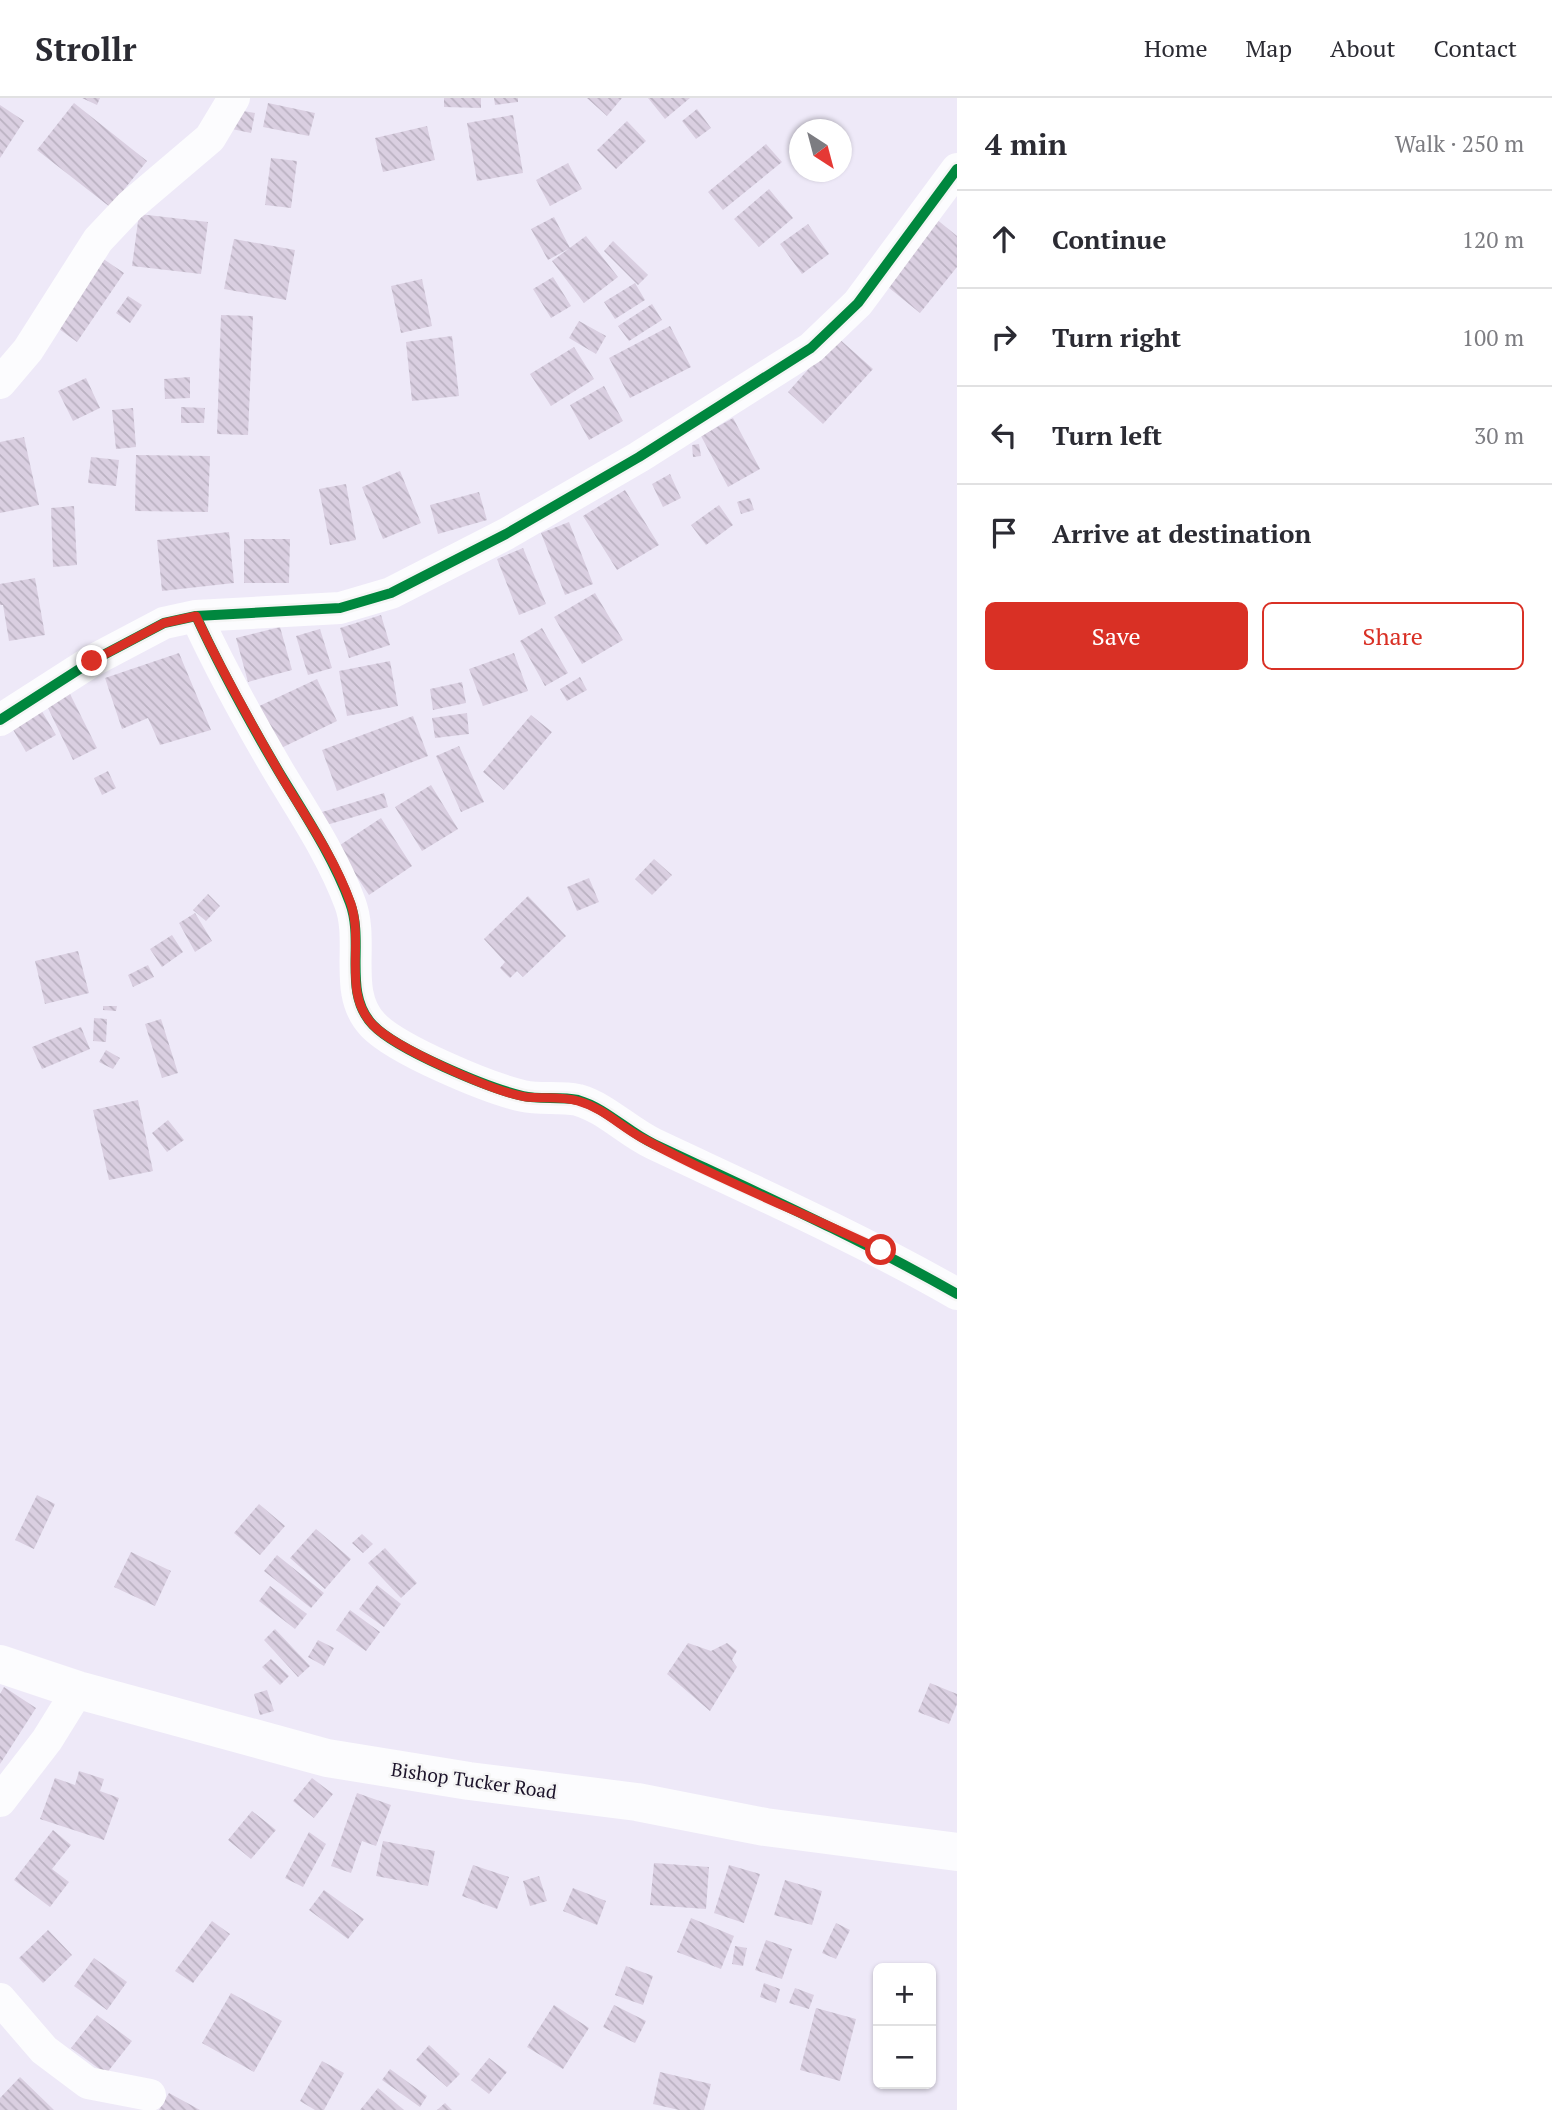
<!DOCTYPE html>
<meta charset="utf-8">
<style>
body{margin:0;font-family:"PT Serif",serif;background:#f7f7f7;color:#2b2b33}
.controls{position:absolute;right:21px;bottom:21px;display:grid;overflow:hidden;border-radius:10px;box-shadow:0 2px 5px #0004}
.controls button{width:63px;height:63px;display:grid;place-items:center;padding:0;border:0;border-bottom:2px solid #e1e1e2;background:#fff;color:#2b2b33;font:35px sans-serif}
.compass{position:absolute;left:789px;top:21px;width:63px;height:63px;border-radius:50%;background:#fff;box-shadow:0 2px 5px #0004;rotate:144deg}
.stop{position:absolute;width:21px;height:21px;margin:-16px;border:5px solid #d93025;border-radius:50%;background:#fff}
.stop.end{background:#d93025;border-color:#fff;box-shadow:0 2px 7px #0008}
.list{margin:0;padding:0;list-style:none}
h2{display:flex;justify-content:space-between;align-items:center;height:91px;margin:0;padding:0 28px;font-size:30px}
h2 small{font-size:23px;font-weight:400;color:#7c7c81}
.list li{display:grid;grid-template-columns:46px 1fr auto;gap:21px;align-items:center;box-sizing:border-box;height:98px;padding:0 28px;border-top:2px solid #e1e1e2}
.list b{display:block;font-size:26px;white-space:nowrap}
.list em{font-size:23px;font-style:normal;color:#7c7c81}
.actions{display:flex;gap:14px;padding:21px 28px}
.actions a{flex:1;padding:16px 0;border:2px solid #d93025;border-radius:10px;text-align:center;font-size:24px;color:#d93025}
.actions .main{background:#d93025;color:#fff}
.icon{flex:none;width:38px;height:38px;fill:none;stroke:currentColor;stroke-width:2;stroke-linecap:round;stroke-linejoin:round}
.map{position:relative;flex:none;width:957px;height:2012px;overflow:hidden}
header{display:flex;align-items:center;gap:42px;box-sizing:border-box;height:98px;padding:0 35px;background:#fff;border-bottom:2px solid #e1e1e2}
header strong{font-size:33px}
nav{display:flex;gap:38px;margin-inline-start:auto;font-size:24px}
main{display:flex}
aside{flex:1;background:#fff}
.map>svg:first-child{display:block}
.building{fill:url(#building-back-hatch)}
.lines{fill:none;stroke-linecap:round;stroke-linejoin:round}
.minor{stroke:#fcfcfe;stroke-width:32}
.secondary{stroke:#fcfcfe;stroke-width:38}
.cycleway-casing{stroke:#f5f5f5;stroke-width:15}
.cycleway{stroke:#00873e;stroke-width:10}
.route{stroke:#d93025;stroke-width:9}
.labels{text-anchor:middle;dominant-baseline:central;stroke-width:5;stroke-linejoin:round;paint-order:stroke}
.street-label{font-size:19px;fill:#1c132a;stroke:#f5f5f5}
</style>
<header>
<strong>Strollr</strong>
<nav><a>Home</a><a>Map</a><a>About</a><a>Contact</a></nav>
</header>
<main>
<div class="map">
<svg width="957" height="2012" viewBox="0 0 957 2012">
<defs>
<pattern id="building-back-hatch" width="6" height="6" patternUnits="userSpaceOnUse" patternTransform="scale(1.75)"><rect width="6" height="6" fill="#dacfe1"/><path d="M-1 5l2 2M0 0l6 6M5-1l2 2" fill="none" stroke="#bab1c1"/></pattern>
</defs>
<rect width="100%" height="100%" fill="#eee9f8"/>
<path class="building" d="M 82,0 L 100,0 L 97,7 Z
M 444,0 L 481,0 L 481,10 L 444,9 Z
M 494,0 L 518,0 L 518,4 L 495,7 Z
M 587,0 L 622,0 L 607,18 Z
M 648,0 L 690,0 L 665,21 Z
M 74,5 L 147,63 L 110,109 L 37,52 Z
M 268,5 L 315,15 L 309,38 L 263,29 Z
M 0,7 L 24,23 L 0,60 Z
M 232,11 L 255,15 L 251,35 L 227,30 Z
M 697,11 L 711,30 L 696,41 L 682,23 Z
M 513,17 L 523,75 L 477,83 L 467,25 Z
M 627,23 L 646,43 L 616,71 L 597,52 Z
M 427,28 L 435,62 L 383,74 L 375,40 Z
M 766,46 L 782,64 L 723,112 L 708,94 Z
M 271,60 L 297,63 L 291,110 L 265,107 Z
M 568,65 L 582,91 L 550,108 L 536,82 Z
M 769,91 L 793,120 L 759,149 L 734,121 Z
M 139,116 L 208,124 L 201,176 L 132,168 Z
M 554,119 L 570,150 L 548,162 L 531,131 Z
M 935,120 L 957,138 L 957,169 L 920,215 L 883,185 Z
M 808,126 L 829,156 L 802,176 L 780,146 Z
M 586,138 L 618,179 L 584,205 L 552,163 Z
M 234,141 L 295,152 L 286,202 L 224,191 Z
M 613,143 L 648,177 L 638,187 L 604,153 Z
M 102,160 L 124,175 L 77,244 L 55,228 Z
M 553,179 L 571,208 L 551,220 L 533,191 Z
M 422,181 L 432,228 L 401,235 L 391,188 Z
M 635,185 L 645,202 L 615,221 L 604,204 Z
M 128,198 L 142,207 L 130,225 L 116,215 Z
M 652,206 L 662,222 L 629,243 L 618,228 Z
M 221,217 L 253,218 L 248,337 L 217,336 Z
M 579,223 L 606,238 L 596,256 L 569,240 Z
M 670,228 L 691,269 L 630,300 L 609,260 Z
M 452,238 L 459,298 L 412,303 L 406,244 Z
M 837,239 L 873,271 L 823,326 L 788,294 Z
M 574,249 L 594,281 L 551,308 L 530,276 Z
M 190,279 L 190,300 L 165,301 L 164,281 Z
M 86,280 L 100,310 L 73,323 L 58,293 Z
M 604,288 L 623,323 L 589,342 L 570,307 Z
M 181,309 L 205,310 L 204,325 L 181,325 Z
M 133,310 L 136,349 L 116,351 L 112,312 Z
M 733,320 L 760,371 L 728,389 L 701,338 Z
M 24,339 L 39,407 L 0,415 L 0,344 Z
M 699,346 L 701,358 L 693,359 L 692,347 Z
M 136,357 L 210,358 L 208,414 L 135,413 Z
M 91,359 L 119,362 L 116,388 L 88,385 Z
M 400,373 L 421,425 L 383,441 L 362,389 Z
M 670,376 L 681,400 L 663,409 L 652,386 Z
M 346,386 L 356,442 L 330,447 L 319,391 Z
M 625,392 L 659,447 L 617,472 L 583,418 Z
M 479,394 L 487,422 L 438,436 L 430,407 Z
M 750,400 L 754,412 L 741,416 L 737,404 Z
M 719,407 L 733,427 L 706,447 L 691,427 Z
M 74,408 L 77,467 L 53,469 L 51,410 Z
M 569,424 L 593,486 L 565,497 L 541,435 Z
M 229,434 L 234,485 L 162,493 L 157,442 Z
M 244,441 L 290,441 L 289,485 L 244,485 Z
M 523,450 L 546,506 L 519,517 L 497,461 Z
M 35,480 L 45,537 L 9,543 L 3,507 L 0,507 L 0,486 Z
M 595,495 L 623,542 L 582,566 L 554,519 Z
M 381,517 L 390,547 L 349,560 L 340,530 Z
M 280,529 L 292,572 L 248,584 L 236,540 Z
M 542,530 L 568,575 L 545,588 L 520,543 Z
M 320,531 L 332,570 L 308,577 L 296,538 Z
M 179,555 L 211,632 L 160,647 L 148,620 L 122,631 L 105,580 Z
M 514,555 L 528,593 L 483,608 L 469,571 Z
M 390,563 L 398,608 L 347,618 L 339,573 Z
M 580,579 L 587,592 L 567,603 L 560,591 Z
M 317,581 L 337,623 L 273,654 L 253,611 Z
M 462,584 L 466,605 L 433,612 L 430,591 Z
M 69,594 L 97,650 L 73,662 L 46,606 Z
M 37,605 L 56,637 L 26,654 L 8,623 Z
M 467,615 L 469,636 L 435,640 L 432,620 Z
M 531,617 L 552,634 L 504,692 L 483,674 Z
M 413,618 L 428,658 L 337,693 L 322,652 Z
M 459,648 L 484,704 L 461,714 L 436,658 Z
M 108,673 L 116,690 L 102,697 L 94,680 Z
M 431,687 L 458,731 L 422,753 L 395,709 Z
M 384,695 L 388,709 L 323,728 L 319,715 Z
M 381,720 L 412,768 L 369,797 L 337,749 Z
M 654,761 L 672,777 L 652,797 L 635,781 Z
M 589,780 L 599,804 L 577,813 L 567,789 Z
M 208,796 L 220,808 L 206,823 L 193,812 Z
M 528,798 L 566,838 L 523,879 L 517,873 L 510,880 L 500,870 L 505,864 L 484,841 Z
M 195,815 L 212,843 L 195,854 L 179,825 Z
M 172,837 L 183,854 L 162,869 L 150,851 Z
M 78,853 L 89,895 L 45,906 L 35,863 Z
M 148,867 L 154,879 L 133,889 L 128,877 Z
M 103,908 L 117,908 L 116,913 L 103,912 Z
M 94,920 L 107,921 L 106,944 L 93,943 Z
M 161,921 L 178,975 L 162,980 L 145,926 Z
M 81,929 L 90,951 L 42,971 L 32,949 Z
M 106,952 L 120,960 L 113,971 L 99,964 Z
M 138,1002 L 153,1073 L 109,1082 L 93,1012 Z
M 168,1022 L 184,1042 L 167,1054 L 152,1035 Z
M 37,1397 L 55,1406 L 34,1451 L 15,1442 Z
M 259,1406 L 285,1428 L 260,1457 L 234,1435 Z
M 316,1431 L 351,1461 L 325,1491 L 290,1460 Z
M 362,1436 L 373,1446 L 363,1455 L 352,1445 Z
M 385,1450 L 417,1485 L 401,1500 L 368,1465 Z
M 131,1454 L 171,1473 L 155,1508 L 114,1489 Z
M 277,1457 L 324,1495 L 311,1510 L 264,1473 Z
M 377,1487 L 401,1506 L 384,1529 L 359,1511 Z
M 270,1488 L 307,1516 L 295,1531 L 259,1503 Z
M 350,1512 L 380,1534 L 366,1553 L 336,1532 Z
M 275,1531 L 310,1568 L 298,1579 L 264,1542 Z
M 318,1542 L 334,1550 L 324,1568 L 308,1559 Z
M 688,1545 L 711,1553 L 727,1545 L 737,1553 L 732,1562 L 737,1569 L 710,1613 L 667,1576 Z
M 271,1561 L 289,1578 L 280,1587 L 262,1569 Z
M 930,1585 L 957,1596 L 957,1606 L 949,1626 L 918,1614 Z
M 4,1589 L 36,1610 L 0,1666 L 0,1596 Z
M 267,1592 L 274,1613 L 260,1617 L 254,1596 Z
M 79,1673 L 104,1681 L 100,1693 L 119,1700 L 104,1742 L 40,1721 L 55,1680 L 75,1687 Z
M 312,1680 L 333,1696 L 314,1720 L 293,1703 Z
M 357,1695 L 391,1707 L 376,1748 L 362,1743 L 351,1775 L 331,1768 Z
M 252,1713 L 276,1732 L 251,1761 L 228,1742 Z
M 53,1732 L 71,1747 L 52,1771 L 69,1784 L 50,1809 L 14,1782 Z
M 309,1734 L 326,1746 L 303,1789 L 285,1780 Z
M 383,1743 L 435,1753 L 428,1788 L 376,1778 Z
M 654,1765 L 709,1769 L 706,1811 L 650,1807 Z
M 473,1767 L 509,1779 L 497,1811 L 462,1798 Z
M 729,1767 L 760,1776 L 744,1825 L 714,1815 Z
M 539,1778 L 547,1803 L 530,1808 L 523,1783 Z
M 785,1782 L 822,1793 L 812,1827 L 774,1817 Z
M 573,1790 L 606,1803 L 597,1827 L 563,1813 Z
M 324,1792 L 364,1821 L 348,1841 L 309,1812 Z
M 691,1820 L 734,1838 L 721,1871 L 677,1854 Z
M 212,1823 L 230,1836 L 193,1885 L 175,1873 Z
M 836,1825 L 850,1832 L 836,1861 L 822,1855 Z
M 48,1832 L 72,1857 L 43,1885 L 19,1860 Z
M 766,1842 L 792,1851 L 782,1881 L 755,1872 Z
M 735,1848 L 747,1850 L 743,1868 L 732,1866 Z
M 94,1860 L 127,1884 L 107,1912 L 74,1888 Z
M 626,1868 L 653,1878 L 643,1907 L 615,1897 Z
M 764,1885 L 780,1891 L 776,1905 L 760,1899 Z
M 795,1890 L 814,1897 L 809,1911 L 789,1905 Z
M 231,1895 L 282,1923 L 254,1974 L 202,1945 Z
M 554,1907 L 589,1930 L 563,1971 L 527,1949 Z
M 614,1907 L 646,1923 L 635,1945 L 603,1929 Z
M 816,1910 L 856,1921 L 840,1983 L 800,1972 Z
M 97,1917 L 132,1943 L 106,1976 L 71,1950 Z
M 429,1947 L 460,1976 L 447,1989 L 416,1962 Z
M 489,1960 L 507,1974 L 489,1996 L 471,1982 Z
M 322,1963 L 344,1975 L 324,2012 L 315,2012 L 300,2003 Z
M 390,1971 L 427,1998 L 420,2009 L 382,1982 Z
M 660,1974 L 711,1986 L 704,2012 L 679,2012 L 653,2006 Z
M 20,1979 L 54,2012 L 0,2012 L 0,2000 Z
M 378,1990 L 404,2012 L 360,2012 Z
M 169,1995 L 200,2012 L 159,2012 Z
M 445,2005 L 452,2012 L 437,2012 Z"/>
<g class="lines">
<path class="minor" d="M 0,285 L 28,252 L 98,142 L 130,108 L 210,40 L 234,0
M 196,518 C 221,572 249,623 279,674 C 305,717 333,759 350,805 C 365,845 342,895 373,927 C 397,952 488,990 523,998 C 540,1002 560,998 578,1002 C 606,1010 628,1034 654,1046 C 756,1094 859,1140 957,1196
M 0,622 L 92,563 L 164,525 L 196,518 L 340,510 L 391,495 L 506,436 L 639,359 L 811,250 L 858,205 L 957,71
M 0,1703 L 47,1642 L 78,1592
M 0,1901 L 44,1952 L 88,1985 L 150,1997"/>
<path class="secondary" d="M 0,1566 L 78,1592 L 327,1660 L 469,1683 L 637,1704 L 765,1729 L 957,1754"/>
<g class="cycleway-casing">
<path id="cycleway" d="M 196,518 C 221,572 249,623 279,674 C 305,717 333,759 350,805 C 365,845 342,895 373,927 C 397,952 488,990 523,998 C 540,1002 560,998 578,1002 C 606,1010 628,1034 654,1046 C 756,1094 859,1140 957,1196
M 0,622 L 92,563 L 164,525 L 196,518 L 340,510 L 391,495 L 506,436 L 639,359 L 811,250 L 858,205 L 957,71"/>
</g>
<use href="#cycleway" class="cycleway"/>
</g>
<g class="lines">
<path class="route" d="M 92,563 L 164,525 L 196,518 C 222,574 252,627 283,681 C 307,721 335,761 351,806 C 364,846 342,895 373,927 C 395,950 494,994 526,999 C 543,1001 561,998 578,1003 C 603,1010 620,1028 642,1040 C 717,1081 803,1115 881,1152"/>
</g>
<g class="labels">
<g class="street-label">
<text transform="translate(474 1682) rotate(8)">Bishop Tucker Road</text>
</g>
</g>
</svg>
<div class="controls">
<button>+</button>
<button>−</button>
</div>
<svg class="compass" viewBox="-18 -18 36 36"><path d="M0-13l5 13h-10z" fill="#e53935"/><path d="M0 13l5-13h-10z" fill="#7c7c81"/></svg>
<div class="stop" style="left:881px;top:1152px"></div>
<div class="stop end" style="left:92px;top:563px"></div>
</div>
<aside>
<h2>4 min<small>Walk · 250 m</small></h2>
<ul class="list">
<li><svg class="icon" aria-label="ahead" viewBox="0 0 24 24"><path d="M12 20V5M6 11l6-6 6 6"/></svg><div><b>Continue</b></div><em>120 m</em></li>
<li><svg class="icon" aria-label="right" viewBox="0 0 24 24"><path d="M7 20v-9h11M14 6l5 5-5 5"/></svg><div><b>Turn right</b></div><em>100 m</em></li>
<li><svg class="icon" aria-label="left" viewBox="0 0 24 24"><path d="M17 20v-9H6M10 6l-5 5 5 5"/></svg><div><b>Turn left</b></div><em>30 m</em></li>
<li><svg class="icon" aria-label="arrive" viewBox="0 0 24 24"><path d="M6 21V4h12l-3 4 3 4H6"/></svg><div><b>Arrive at destination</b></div></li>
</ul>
<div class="actions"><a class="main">Save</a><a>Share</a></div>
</aside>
</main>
